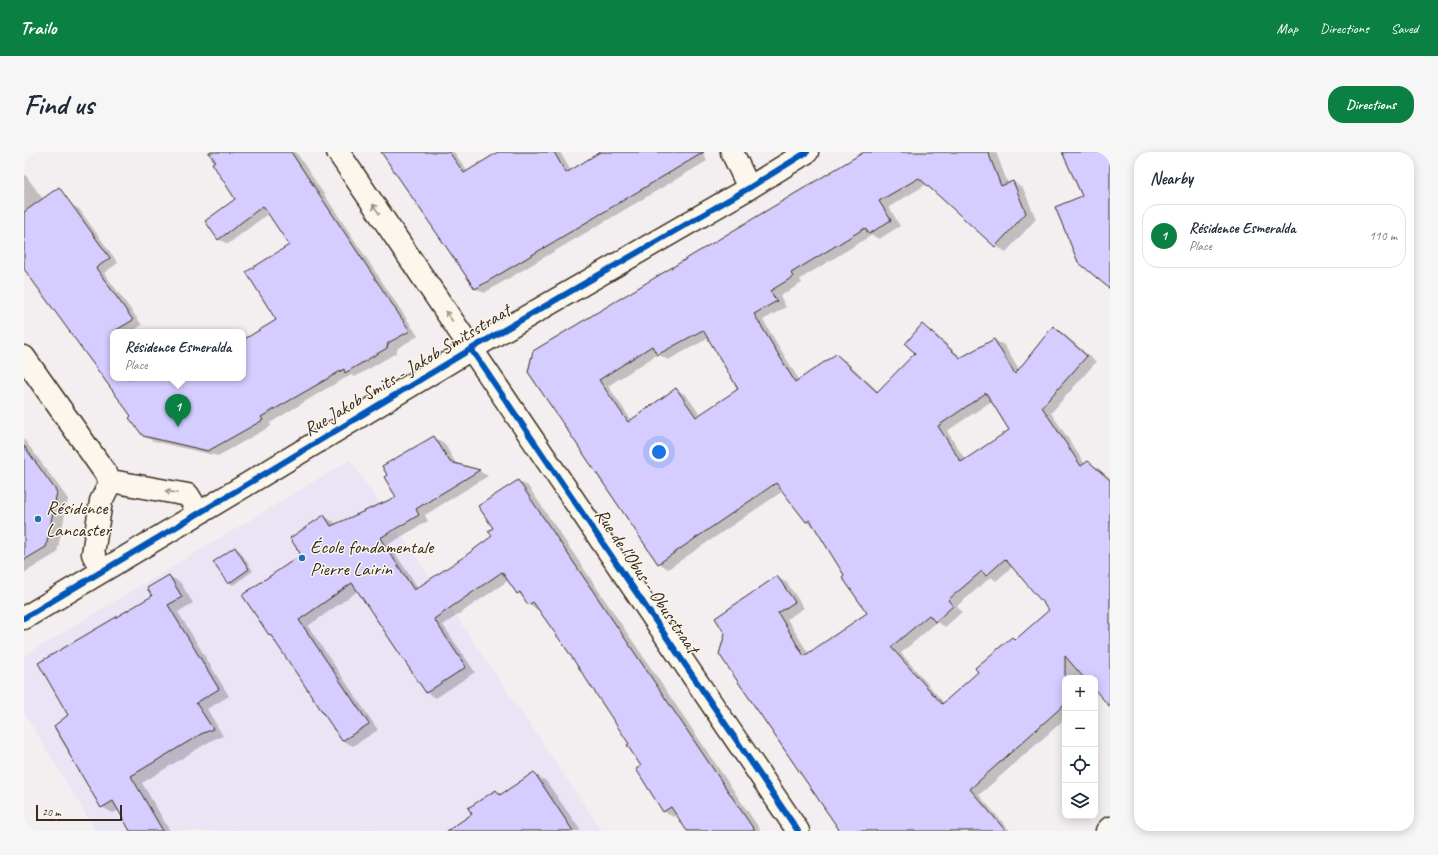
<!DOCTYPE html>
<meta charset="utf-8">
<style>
body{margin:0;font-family:Caveat,sans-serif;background:#f6f6f7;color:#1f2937}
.controls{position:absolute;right:12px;bottom:12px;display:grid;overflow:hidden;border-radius:8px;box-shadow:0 2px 10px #0003}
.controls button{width:36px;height:36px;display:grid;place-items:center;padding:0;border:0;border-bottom:1px solid #e0e1e3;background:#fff;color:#1f2937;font:20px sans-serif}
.scale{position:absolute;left:12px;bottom:10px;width:86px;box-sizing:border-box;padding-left:4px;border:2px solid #3b2a1e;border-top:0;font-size:11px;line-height:14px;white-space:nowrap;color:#3b2a1e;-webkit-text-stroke:3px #fbf7ec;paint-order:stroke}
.you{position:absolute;left:635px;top:300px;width:14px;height:14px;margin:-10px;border:3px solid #fff;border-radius:50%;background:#1a73e8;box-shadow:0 0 0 6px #1a73e833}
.badge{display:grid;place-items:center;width:26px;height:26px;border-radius:50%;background:#0b8043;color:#fff;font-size:13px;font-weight:700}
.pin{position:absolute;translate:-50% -33px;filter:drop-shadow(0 1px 2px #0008)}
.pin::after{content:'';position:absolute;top:21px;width:14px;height:12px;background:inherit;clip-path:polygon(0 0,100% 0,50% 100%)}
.popup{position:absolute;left:86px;top:177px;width:136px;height:52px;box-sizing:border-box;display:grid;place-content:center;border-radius:8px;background:#fff;filter:drop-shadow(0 1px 3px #0005);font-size:13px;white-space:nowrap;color:#747a83}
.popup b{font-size:15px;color:#1f2937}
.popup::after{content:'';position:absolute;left:50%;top:100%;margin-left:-8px;border:8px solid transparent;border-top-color:#fff}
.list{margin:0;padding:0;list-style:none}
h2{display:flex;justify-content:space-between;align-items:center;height:52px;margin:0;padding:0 16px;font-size:17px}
h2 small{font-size:13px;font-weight:400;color:#747a83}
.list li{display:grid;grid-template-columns:26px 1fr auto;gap:12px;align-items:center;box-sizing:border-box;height:64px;margin:0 8px 8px;padding:0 8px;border:1px solid #e0e1e3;border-radius:16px}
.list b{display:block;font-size:15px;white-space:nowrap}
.list p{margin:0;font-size:13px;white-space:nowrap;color:#747a83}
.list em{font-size:13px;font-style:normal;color:#747a83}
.icon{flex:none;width:22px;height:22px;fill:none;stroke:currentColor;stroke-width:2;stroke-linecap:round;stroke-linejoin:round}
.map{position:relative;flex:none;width:1086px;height:679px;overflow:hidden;border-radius:16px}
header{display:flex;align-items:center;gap:24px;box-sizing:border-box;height:56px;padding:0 20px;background:#0b8043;color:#fff}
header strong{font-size:19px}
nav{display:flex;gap:22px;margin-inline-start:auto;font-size:14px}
.intro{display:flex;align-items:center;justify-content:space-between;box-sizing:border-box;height:96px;padding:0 24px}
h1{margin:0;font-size:28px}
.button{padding:10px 18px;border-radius:16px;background:#0b8043;color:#fff;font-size:14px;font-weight:700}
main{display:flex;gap:24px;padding:0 24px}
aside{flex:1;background:#fff;border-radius:16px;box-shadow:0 2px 10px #0003}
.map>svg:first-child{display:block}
.built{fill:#eae4f4}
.shadow{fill:#0003;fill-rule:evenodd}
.building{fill:#d5ccff;stroke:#3b2a1e;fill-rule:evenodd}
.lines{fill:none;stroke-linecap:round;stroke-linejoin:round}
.minor-casing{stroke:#3b2a1e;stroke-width:25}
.minor{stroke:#fbf7ec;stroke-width:22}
.cycleway-casing{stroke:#fbf7ec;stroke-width:8}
.cycleway{stroke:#0057b8;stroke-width:6}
.oneway{stroke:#9b9085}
.poi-dot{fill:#1f6fb2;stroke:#fbf7ec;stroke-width:1.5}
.labels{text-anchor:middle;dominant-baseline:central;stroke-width:3;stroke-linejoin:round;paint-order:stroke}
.street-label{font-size:19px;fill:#3b2a1e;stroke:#fbf7ec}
.poi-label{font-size:19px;fill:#3b2a1e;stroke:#fbf7ec;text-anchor:start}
</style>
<header>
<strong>Trailo</strong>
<nav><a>Map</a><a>Directions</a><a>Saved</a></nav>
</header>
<div class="intro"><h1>Find us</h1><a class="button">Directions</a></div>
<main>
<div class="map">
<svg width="1086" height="679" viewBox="0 0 1086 679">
<rect width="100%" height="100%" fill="#f3eef0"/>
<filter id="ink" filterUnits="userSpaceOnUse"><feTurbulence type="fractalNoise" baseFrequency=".025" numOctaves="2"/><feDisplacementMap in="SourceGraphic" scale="8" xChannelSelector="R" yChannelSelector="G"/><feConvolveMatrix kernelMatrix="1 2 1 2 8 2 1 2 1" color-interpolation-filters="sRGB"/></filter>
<g filter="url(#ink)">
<path class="built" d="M 326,308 L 578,679 L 72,679 L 0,560 L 0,504 Z"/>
<path class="shadow" d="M 183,0 L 272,0 L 394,184 L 374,196 L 372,201 L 331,225 L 327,223 L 300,238 L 246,271 L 247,274 L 194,304 L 129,289 L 119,284 L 109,264 L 0,115 L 0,21 L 19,47 L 46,52 L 55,57 L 94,111 L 80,121 L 118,173 L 112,177 L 114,180 L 89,180 L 89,226 L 219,226 L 219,189 L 253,168 L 267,93 L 245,61 L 204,92 L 194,87 L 213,47 Z
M 358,0 L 430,0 L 444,20 L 476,0 L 536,0 L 547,19 L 578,0 L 678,0 L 683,9 L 460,141 L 451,136 Z
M 842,0 L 972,0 L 984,32 L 989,30 L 999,36 L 1012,67 L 982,100 L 972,94 L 903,32 L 865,55 L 876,74 L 855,87 L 848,83 L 776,127 L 778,131 L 756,144 L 762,155 L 739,168 L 775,228 L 812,203 L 822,209 L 855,240 L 893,201 L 898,174 L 908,179 L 938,206 L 970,188 L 980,193 L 995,218 L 1030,176 L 1039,181 L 1072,210 L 1027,261 L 1061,312 L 1064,310 L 1074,316 L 1086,326 L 1086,554 L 1073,538 L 1071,540 L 1071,526 L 1041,526 L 1041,567 L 955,643 L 986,679 L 817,679 L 696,502 L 753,425 L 763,431 L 780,456 L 763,467 L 785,502 L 844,462 L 822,423 L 791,375 L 782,370 L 759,339 L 644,417 L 635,411 L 505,219 ZM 685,186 L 716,237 L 677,264 L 662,243 L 652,237 L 608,269 L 584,234 L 634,202 L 644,208 ZM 968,249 L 986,278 L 942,309 L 923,279 ZM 988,415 L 1027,458 L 992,488 L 988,486 L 956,520 L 920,551 L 877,501 L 913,470 L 921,475 L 938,460 L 933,454 L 967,425 L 972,429 Z
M 410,285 L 420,291 L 433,313 L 455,319 L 464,324 L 401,363 L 404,369 L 365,392 L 394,436 L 442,405 L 469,384 L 470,377 L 494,329 L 504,334 L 737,679 L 664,679 L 653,663 L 649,665 L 639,659 L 618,614 L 607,592 L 544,498 L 515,458 L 514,458 L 504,452 L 499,445 L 494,441 L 485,428 L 419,473 L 451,520 L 412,546 L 402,540 L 334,439 L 284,474 L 354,578 L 329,594 L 319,589 L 249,484 L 246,482 L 279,403 L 300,364 L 310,370 L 312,373 L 374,346 Z
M 0,287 L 44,347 L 33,401 L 0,421 Z
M 211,396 L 216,399 L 229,419 L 209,433 L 204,431 Z
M 145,424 L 156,430 L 169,451 L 154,460 L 205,544 L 183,557 L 199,584 L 188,588 L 118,631 L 146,679 L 107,679 L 95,658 L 89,661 L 78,655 L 30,576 L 45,563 Z
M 510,622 L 522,629 L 557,679 L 425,679 L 450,662 L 472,639 L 479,643 Z"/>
<path class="building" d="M 185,0 L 267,0 L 386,179 L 364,191 L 363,196 L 321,221 L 320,217 L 291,234 L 237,265 L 239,268 L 184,299 L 119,284 L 105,266 L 107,264 L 0,117 L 0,60 L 35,35 L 86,106 L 72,116 L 109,168 L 89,180 L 89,226 L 219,226 L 219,188 L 252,168 L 222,120 L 265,93 L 239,54 L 194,88 L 181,69 L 211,47 L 188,11 L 191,9 Z
M 357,0 L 425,0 L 440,21 L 474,0 L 530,0 L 542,21 L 576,0 L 680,0 L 451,137 Z
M 840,0 L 964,0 L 977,34 L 989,29 L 1002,61 L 971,95 L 895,26 L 855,49 L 867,68 L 845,82 L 841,76 L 767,121 L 769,125 L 746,139 L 753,149 L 730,162 L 771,230 L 812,202 L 853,240 L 891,201 L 881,192 L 898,172 L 936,206 L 970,187 L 991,222 L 1029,174 L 1063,204 L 1018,255 L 1057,314 L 1064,309 L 1086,328 L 1086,555 L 1071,538 L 1071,526 L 1060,526 L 1041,504 L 1041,552 L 946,637 L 982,679 L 816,679 L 695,502 L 701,482 L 691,466 L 753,424 L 771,450 L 754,461 L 780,504 L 843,461 L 818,425 L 820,423 L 786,368 L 782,370 L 752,331 L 634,412 L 504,220 L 509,199 ZM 679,178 L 714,237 L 672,265 L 652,236 L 604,270 L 575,228 L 628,194 L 633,203 ZM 962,241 L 985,278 L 937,310 L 914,274 ZM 981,407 L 1025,458 L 991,488 L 988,485 L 951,516 L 954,520 L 918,552 L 867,495 L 905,463 L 911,470 L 929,454 L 924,448 L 958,419 L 962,424 Z
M 1038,0 L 1086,0 L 1086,137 L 1054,110 L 1031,55 L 1058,44 Z
M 410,284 L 426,310 L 456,318 L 392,357 L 395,363 L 356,386 L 390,438 L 441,404 L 468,384 L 464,379 L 469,376 L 454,354 L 494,328 L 731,679 L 663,679 L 647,655 L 639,660 L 612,617 L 617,614 L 603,593 L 605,592 L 543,498 L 509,450 L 504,453 L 496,440 L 493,442 L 478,420 L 410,467 L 442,515 L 402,541 L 328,431 L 275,468 L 345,572 L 318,589 L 246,482 L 245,483 L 218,443 L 277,403 L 266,386 L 300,363 L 307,374 L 372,345 L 360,325 L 363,323 L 358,314 Z
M 0,294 L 33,340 L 22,395 L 0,408 Z
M 211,395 L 225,417 L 204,432 L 189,410 Z
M 145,423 L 158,445 L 144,453 L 195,537 L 172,551 L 189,577 L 177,582 L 107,624 L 139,679 L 106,679 L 89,649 L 77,656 L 44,600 L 45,599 L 30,574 L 44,563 L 14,511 L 128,444 L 123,436 Z
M 510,620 L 549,679 L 423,679 L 448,662 L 444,656 L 472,638 L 476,643 Z"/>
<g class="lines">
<g class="minor-casing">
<path id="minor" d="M 314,0 L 774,679
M 708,0 L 725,36
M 0,205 L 87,329 L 164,343 L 175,361
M 78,419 L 69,402 L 77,349 L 87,329
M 0,466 L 217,336 L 447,197 L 725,36 L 783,0
M 1083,679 L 1086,676"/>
</g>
<use href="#minor" class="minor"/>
<g class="cycleway-casing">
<path id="cycleway" d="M 447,197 L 774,679
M 0,466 L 217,336 L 447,197 L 725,36 L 783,0"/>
</g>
<use href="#cycleway" class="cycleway"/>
</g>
<defs><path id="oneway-shaft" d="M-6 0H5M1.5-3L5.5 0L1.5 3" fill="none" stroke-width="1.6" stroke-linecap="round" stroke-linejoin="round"/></defs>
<g class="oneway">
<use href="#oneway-shaft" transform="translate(352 57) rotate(-124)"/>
<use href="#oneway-shaft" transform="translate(425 164) rotate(-124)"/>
<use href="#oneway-shaft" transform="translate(147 340) rotate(-169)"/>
</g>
</g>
<g class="poi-dot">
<circle cx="14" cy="367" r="4"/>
<circle cx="278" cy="406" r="4"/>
</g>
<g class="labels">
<g class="street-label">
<text transform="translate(383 218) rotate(-31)">Rue Jakob Smits - Jakob Smitsstraat</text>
<text transform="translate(623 429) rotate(56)">Rue de l'Obus - Obusstraat</text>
</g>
<g class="poi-label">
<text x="22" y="356">Résidence<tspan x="22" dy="22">Lancaster</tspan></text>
<text x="286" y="395">École fondamentale<tspan x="286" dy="22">Pierre Lairin</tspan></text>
</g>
</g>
</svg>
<div class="controls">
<button>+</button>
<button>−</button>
<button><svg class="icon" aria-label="locate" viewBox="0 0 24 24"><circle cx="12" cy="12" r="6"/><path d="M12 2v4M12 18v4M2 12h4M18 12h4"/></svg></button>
<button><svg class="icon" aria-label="layers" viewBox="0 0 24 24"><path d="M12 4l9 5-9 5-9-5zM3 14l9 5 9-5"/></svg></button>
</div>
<div class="scale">20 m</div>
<div class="you"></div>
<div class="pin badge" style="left:154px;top:275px">1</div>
<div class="popup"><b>Résidence Esmeralda</b>Place</div>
</div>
<aside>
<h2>Nearby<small></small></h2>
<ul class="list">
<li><span class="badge">1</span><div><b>Résidence Esmeralda</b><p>Place</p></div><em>110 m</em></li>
</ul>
</aside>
</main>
